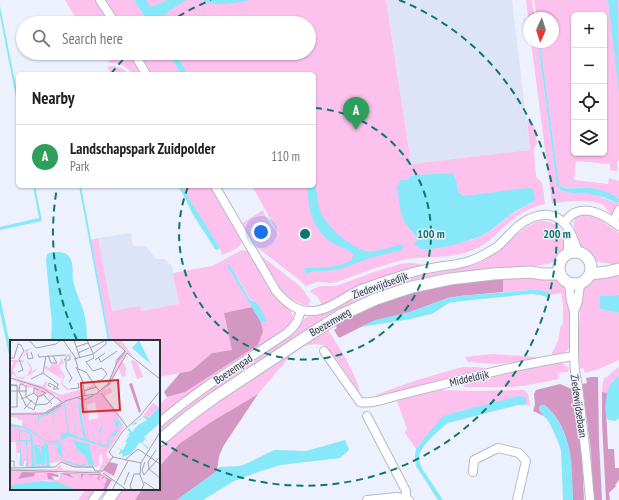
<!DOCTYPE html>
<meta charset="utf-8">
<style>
body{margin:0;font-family:"PT Sans Narrow",sans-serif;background:#f2f2f2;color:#222}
.controls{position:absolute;right:12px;top:12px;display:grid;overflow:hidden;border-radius:6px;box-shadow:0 1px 3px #0004}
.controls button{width:36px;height:36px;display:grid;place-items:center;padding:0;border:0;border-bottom:1px solid #e0e0e0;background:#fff;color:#222;font:20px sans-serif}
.compass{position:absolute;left:523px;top:12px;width:36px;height:36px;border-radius:50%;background:#fff;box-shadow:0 1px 3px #0004;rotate:184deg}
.you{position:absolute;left:261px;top:232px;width:14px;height:14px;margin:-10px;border:3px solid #fff;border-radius:50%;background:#1a73e8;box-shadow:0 0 0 6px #1a73e833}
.badge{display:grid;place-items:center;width:26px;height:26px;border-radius:50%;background:#77802c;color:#fff;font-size:13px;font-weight:700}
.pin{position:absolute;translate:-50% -33px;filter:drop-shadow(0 1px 2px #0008)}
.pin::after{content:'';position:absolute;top:21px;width:14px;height:12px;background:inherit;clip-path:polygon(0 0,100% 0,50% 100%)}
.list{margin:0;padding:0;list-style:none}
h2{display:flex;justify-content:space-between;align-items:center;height:52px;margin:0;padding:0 16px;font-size:17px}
h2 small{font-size:13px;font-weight:400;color:#767676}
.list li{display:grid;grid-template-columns:26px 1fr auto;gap:12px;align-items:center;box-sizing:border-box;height:64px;padding:0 16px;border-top:1px solid #e0e0e0}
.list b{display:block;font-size:15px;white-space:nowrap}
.list p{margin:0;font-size:13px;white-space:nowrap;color:#767676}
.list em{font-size:13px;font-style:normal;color:#767676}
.icon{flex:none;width:22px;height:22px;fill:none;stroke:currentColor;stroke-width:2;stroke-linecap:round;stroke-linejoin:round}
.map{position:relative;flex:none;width:619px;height:500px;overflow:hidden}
.search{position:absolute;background:#fff;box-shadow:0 1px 3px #0004;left:16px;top:16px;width:300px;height:44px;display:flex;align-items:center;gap:10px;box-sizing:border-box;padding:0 14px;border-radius:22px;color:#767676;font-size:15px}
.panel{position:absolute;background:#fff;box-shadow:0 1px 3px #0004;left:16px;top:72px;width:300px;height:116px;border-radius:6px}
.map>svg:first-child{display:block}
.built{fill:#dee4f8}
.green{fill:#fcc1ec;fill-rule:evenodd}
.forest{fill:#d497c4}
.water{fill:#86e8f8}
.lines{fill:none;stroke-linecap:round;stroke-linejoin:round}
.minor-casing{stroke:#b6bac6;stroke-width:10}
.major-casing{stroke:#b6bac6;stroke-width:13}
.minor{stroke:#fff;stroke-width:8}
.major{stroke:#fff;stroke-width:11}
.ring{fill:none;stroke:#0f766e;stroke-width:2;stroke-dasharray:7 5}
.labels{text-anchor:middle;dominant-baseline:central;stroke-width:3;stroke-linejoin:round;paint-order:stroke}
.street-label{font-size:11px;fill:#303136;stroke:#edf0fd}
.inset-river{fill:none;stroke:#86e8f8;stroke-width:2}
.inset-road{fill:none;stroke:#a1a4ad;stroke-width:1}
.view{fill:#d62828;fill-opacity:0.15;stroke:#d62828;stroke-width:2}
.inset-edge{fill:none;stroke:#303136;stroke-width:2}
.centre{fill:#0f766e;stroke:#edf0fd;stroke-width:2}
.ring-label{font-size:12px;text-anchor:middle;font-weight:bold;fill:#0f766e;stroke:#edf0fd;stroke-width:3;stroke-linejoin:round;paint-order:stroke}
</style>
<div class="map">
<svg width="619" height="500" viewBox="0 0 619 500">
<rect width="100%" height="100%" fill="#edf0fd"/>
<path class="built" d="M 386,0 L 512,0 L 530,150 L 411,164 Z
M 131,233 L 133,246 L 146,246 L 156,259 L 164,259 L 172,266 L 179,304 L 141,311 L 140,306 L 112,311 L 98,238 Z"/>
<path class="green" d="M 65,0 L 95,0 L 110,23 L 79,23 Z
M 106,0 L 134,0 L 149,23 L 120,23 Z
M 143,0 L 386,0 L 411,164 L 530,150 L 527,120 L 534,125 L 537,143 L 534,149 L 536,177 L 542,183 L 543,188 L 545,204 C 532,207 522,212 512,220 C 498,231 491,243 473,250 C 452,259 429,256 407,259 C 401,260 395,262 389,264 C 371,269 354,276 337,282 L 331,283 L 317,282 L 306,286 L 298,279 L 258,248 L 252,239 L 241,224 L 263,210 L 265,216 L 281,238 L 252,186 L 314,186 L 314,74 L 188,74 L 175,53 L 309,53 L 309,23 L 158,23 ZM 453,173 C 454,176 456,180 457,183 C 458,189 457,194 465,196 L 531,203 L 510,215 L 492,230 L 483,235 L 472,240 L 433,248 L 418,246 L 417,238 L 411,231 L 404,180 L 408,180 L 410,176 L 416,175 Z
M 526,0 L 532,0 L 535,18 L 529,18 L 529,24 Z
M 534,0 L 619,0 L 619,161 L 617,161 L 618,170 L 616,171 L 610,170 L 610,164 L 576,161 L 574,180 L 608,184 L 609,178 L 619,181 L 619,199 C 611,194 599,189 589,188 C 579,186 568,191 559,185 L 540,42 L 553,42 L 553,18 L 537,18 ZM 574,15 L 604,15 L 604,153 L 574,153 Z
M 531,42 L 538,42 L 557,186 L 560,188 L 561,191 C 571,194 580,192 590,194 C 600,195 608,201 617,203 L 619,201 C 619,208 616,211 611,215 C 609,211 606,208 603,205 C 591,198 565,202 552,203 Z
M 118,53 L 129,53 L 142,74 L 134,74 L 124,66 L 117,63 L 109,63 L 110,58 Z
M 138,53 L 168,53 L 181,74 L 151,74 Z
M 112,66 C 119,67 124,69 130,74 L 111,74 L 107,67 Z
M 181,186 L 212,186 L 242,241 C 240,249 229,252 222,255 L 220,248 Z
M 581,212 L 590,212 L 619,233 L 619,265 L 598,262 L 593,259 L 589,254 L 582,249 L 580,246 L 576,236 L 574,226 L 575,217 Z
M 540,221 C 568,219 575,257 548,264 L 376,294 L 159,435 L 159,428 L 189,404 L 209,390 L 294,333 C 299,329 300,322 305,318 C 310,314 319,316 325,313 C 334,309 342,304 350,300 C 373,289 398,280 424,274 C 443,270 462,269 480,262 C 503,252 516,228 540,221 Z
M 98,238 L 112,311 L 140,306 L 141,311 L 179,304 L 173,273 L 212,266 L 242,250 L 247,251 L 249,252 L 283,304 L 291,311 L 294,319 L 292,326 L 159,420 L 159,405 L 167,397 L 185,392 L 263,331 L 261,322 L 262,322 L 257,303 L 250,299 L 239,280 L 227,266 L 252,307 L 224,313 L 233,350 L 212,353 L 191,371 L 159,377 L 159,341 L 110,341 L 91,240 Z
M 260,255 L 300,286 L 304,291 L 311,301 L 308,303 L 310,306 C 283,302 271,277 260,255 Z
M 409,263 C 414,263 419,263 424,266 L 322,305 L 317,296 L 310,292 L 311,290 L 320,286 L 336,286 L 374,272 L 400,264 Z
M 619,273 L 619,295 L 600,296 L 599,308 L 616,313 L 619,312 L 619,360 L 599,369 L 585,373 L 583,368 L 580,369 L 578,337 L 582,289 L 589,278 Z
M 530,276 L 553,277 L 559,280 L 564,285 L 568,292 L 570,315 L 570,344 C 568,353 559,357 552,355 L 552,353 L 558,341 L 561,325 L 563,324 L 563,305 L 561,293 L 550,295 L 540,290 L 530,290 L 503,292 L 503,279 Z
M 327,328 C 340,349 353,368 360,391 L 358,390 L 337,360 L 324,345 L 315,344 L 304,346 L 291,355 L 258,394 L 211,422 L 179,444 L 159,467 L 159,448 L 164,443 L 199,414 Z
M 493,354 L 536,357 L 537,358 L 537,359 L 522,362 L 494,364 L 468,362 L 465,357 Z
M 562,363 L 569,368 L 568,372 L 558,373 L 559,379 L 528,385 L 513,387 L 465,387 L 462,385 L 542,365 Z
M 463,367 L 478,367 L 487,369 L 486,371 L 381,397 L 377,396 L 376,395 C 405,383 434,375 463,367 Z
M 619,367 L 619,375 C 612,380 610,385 608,393 L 602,392 L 603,381 L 605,377 L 606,378 L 613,371 Z
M 437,390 L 478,391 L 524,390 L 528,394 L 530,406 L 524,405 L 526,404 L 466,409 L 456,412 L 419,445 L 416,449 L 405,433 L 407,429 L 397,401 Z
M 86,489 L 96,489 L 88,500 L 78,500 Z
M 122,489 L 142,489 L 135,500 L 113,500 Z"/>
<path class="forest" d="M 503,279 L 503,292 L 460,296 L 448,298 L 410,312 L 367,324 L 339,338 L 334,330 L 337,328 L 335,324 C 351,316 368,307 385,300 C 422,285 463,282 503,279 Z
M 252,307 L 261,322 L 263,331 L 258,345 L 185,392 L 167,397 L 164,392 L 180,373 L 191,371 L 212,353 L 232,350 L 224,313 Z
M 591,377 L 598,377 L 599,441 L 602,500 L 593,500 L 591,451 L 582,384 L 587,383 L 586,378 Z
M 560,384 L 574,390 L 582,458 L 584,500 L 573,500 C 571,471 573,441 555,416 C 553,413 549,410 547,407 L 539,410 L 546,417 L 533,411 L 535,404 L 534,394 L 536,390 Z
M 602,392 L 608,393 L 606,407 L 608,449 L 614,449 L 615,468 L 619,468 L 619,480 L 615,485 L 616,486 L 609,493 L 610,500 L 606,500 L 602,422 Z
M 258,394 L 224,445 L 219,456 L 217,471 L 177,500 L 135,500 L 142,489 L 159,489 L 159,467 L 179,444 L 211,422 Z"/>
<path class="water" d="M 134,0 L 146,0 L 151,7 L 168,0 L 187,0 L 179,4 L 160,18 L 159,23 L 149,23 Z
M 202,0 L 249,0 L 246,1 C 232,3 216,7 202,0 Z
M 608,0 L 618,0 L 619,93 Z
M 0,6 L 18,97 L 18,108 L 0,15 Z
M 538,42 L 540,42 L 559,185 C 568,192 579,186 590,188 C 599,189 612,193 619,199 L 619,201 L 617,203 L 603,197 L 590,194 L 582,193 L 572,193 L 561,191 L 560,188 L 557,186 Z
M 168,53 L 175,53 L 188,74 L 181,74 Z
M 314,156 C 316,162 315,167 315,174 C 315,185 317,197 319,208 C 323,225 353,250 370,252 C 374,252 395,246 400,245 L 404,246 L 402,250 L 370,258 L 341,269 L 325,271 L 313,271 L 306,274 L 304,268 C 320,268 337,268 352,260 L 353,254 C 346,247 339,247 331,242 C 319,234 311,219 309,205 C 308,199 308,192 307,186 L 314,186 Z
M 453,173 C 454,176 456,180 457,183 C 458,189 457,194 465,196 L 528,188 L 533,189 L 535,200 C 527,206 518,209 511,214 C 504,219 498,225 491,230 C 476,241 439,250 420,249 L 418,246 L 416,246 L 414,244 L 415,242 L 417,241 L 417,238 L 405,223 L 401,213 L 397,188 L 399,183 L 402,180 L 408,180 L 410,176 L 416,175 Z
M 33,186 L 35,186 L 42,221 L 0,230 L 0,227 L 39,218 Z
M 79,186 L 81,186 L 110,341 L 108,341 Z
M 178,186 L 181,186 L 220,248 L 218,250 L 217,250 L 215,249 L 192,213 L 185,198 Z
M 57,252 C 63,252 67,253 70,258 C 74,265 72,273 73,280 C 75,291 81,302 84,313 C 86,322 87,331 87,341 L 51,341 L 52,324 L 46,260 L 47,254 L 50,253 Z
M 228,264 L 229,265 L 232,269 L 250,300 L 257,303 L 267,321 L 261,322 L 227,266 L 227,265 Z
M 530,290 L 540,290 L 550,293 L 550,298 L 540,295 L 531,294 L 462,301 L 449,303 L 432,314 L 427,315 L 411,319 L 361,327 L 375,320 L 410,312 L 448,298 L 460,296 Z
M 619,295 L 619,312 L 616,313 L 599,308 L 600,296 Z
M 0,297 L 11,349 L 11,364 L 0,312 Z
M 619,375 L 619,418 L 615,421 L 608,420 C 603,413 606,393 610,385 C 612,381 616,378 619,375 Z
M 520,396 L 524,397 L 526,398 L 526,404 L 524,405 L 518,405 L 448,423 C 440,429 420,446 419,457 C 419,462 421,466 423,470 L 443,500 L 438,500 L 416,466 L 415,460 L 415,455 L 416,449 L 419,445 L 442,417 L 456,412 L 515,397 Z
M 541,405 L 545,405 C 556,415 564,430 568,444 C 573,460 572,484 573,500 L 563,500 L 561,450 L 557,439 L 549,422 L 539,410 L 539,407 Z
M 345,440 L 349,449 L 348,451 L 340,458 L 281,465 L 261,471 L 234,481 L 203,500 L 177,500 L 217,471 L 219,467 L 240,466 L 246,464 L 274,450 L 306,451 Z"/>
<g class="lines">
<g class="minor-casing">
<path id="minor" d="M 100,0 L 115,23
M 134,53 L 146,74
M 215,186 L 276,291 C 287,304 297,312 314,311 C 330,310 348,294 364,288 C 384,281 406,273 427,269 C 450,264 464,266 485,254 C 490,251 494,249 498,246 C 505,240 511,232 518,226 C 526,220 538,214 548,215 C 566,216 574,238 578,253
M 613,222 L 619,210
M 564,223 C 566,221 568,218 570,216 C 586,203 606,216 619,226
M 568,254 L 568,240 L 569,230
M 569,283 L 571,301 L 574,311
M 580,284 L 578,301 L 574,312 L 574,356 L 575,371 L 578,387 L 586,456 L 590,500
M 324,351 L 360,402 C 372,404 385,399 396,396 C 416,391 436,386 456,381 C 495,371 534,362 574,356
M 367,416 L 406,491 L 406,499 L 409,500
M 159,423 C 198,389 244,362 287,333 C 296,325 298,321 301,310
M 473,472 L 474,460 L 498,448 L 519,453 L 526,461 L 517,500
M 93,500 L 101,489
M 367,500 L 397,497 L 406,499"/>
</g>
<g class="major-casing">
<path id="major" d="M559 268a16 16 0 1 1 32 0a16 16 0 1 1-32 0Z
M 590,274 L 607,272 L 619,269
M 159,441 L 189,416 L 215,397 L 312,333 L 341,315 L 376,299 L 412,287 L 450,279 L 493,274 L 530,272 L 543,274 L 560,274
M 108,500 L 116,489"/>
</g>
<use href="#minor" class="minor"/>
<use href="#major" class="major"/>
</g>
<g class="ring">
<path d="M315 108A126 126 0 1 1 188 187"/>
<path d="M77 340A252 252 0 0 1 57 188M111 74A252 252 0 0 1 128 54M168 23A252 252 0 0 1 211 0M399 0A252 252 0 1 1 160 440"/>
</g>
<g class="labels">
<g class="street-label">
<text transform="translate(380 285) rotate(-20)">Ziedewijdsedijk</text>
<text transform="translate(330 322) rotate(-30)">Boezemweg</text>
<text transform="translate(233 369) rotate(-34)">Boezempad</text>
<text transform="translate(469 378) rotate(-13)">Middeldijk</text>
<text transform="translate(579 406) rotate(82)">Ziedewijdsebaan</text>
</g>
</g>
<g transform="translate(10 340)">
<rect width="150" height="150" fill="#edf0fd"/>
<path d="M 104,0 L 111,0 L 122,15 L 117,13 L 112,20 L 117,30 L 115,31 L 116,36 L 112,37 L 108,27 L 101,44 L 93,51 L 101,47 L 103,56 L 102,52 L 95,56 L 116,83 L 107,75 L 114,87 L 96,114 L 99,119 L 103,117 L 93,130 L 103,137 L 94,133 L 93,129 L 88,133 L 94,134 L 104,140 L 99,150 L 103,140 L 94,135 L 98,139 L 93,150 L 67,150 L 37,140 L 0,146 L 0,130 L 9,130 L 0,129 L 46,129 L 50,124 L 53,130 L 89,131 L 93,120 L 92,115 L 89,116 L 89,126 L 80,128 L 63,127 L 51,121 L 40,123 L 37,126 L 16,127 L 17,121 L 14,121 L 14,126 L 9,125 L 10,113 L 7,113 L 7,126 L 6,102 L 0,102 L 0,83 L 12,86 L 12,77 L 11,80 L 8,80 L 8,78 L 0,77 L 0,73 L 35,72 L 50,62 L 47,58 L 43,60 L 48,56 L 43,54 L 44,56 L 36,53 L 32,57 L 26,56 L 25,48 L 14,47 L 14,45 L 10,44 L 9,51 L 8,51 L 7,46 L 1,46 L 8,45 L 9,50 L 10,43 L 4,40 L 15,43 L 15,46 L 18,43 L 0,38 L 2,26 L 3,23 L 9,21 L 3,23 L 1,20 L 13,20 L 15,10 L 21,8 L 23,8 L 19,9 L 17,15 L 16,11 L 13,20 L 15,22 L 7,22 L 3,30 L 7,37 L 16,37 L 20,29 L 19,24 L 15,24 L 18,24 L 16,21 L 21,25 L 20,30 L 22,26 L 22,31 L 27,29 L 27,27 L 27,30 L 21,34 L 22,38 L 20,34 L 13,39 L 7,38 L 3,34 L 1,37 L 32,46 L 37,40 L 36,48 L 51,55 L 72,49 L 74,52 L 77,48 L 83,45 L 86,48 L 75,51 L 75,55 L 79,56 L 88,53 L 87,48 L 90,51 L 97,44 L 105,28 L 105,20 L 115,11 L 111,17 L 117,12 ZM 85,62 L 88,78 L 79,80 L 77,65 ZM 48,131 L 87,132 L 89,134 L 51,134 L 48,140 L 44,140 L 44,133 L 48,134 ZM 51,18 L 54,23 L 50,26 L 51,30 L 49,27 L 55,36 L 52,43 L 59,49 L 58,51 L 51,44 L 53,36 L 50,35 L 52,38 L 50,38 L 34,28 L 36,25 L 39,28 L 43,23 L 49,25 ZM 124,20 L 128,24 L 133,37 L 127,39 L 121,21 ZM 143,63 L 149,67 L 137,79 L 134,76 L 135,73 Z" fill="#fcc1ec" fill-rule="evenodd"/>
<path d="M 122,43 L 131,71 L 129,73 L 119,44 ZM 100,122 L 108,124 L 104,136 L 93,130 ZM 12,132 L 41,133 L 49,135 L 48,137 L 41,136 L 44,140 L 38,139 L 37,133 L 25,133 L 24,136 L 8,139 ZM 49,133 L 90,134 L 102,140 L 96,150 L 93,150 L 95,145 L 92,143 L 95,144 L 97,140 L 95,137 L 92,139 L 93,136 L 90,135 L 89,139 L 92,141 L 87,139 L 89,135 L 82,135 L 80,139 L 81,135 L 74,134 L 71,139 L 71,134 L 59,134 L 64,138 Z" fill="#d497c4"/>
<path d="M 129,0 L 140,23 L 144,27 L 122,8 ZM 61,60 L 67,97 L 78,99 L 72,68 L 69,64 L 68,61 L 72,66 L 79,101 L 84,101 L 80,84 L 85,103 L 91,104 L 89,90 L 93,83 L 90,95 L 92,105 L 98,105 L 97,100 L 99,97 L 107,89 L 103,78 L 110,83 L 107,78 L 113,86 L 109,84 L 107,92 L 102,98 L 100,96 L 98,108 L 59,96 L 47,103 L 36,102 L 14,87 L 0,87 L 0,84 L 17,87 L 36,101 L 50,101 L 52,93 L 58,93 L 54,65 L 43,73 L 45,91 L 42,73 L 35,76 L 36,89 L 35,76 L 29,77 L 29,87 L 28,76 L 42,72 L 57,62 L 55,64 L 59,93 L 66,96 L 61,61 L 58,62 ZM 150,66 L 150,83 L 134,97 L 139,102 L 135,99 L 132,103 L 139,108 L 138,109 L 130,102 L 121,114 L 113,117 L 112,113 L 108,115 L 111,110 L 105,107 L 113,110 L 117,102 L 115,102 L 121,93 L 116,98 L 120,92 L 117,90 L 119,88 L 122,92 L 128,85 L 137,80 L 133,77 L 131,79 L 126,82 L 127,84 L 121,85 L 134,76 L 139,78 ZM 6,89 L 17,91 L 22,94 L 25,126 L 37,126 L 34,103 L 49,104 L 63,100 L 79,104 L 84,126 L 76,128 L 75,125 L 71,127 L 55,122 L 47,111 L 49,105 L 38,104 L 40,127 L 20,127 L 22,126 L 21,101 L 17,101 L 18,127 L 15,126 L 17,121 L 14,121 L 14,126 L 12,126 L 14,121 L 17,120 L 16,102 L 10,101 L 12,126 L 8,126 L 10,126 L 10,102 L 6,100 L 9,100 L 9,90 L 6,90 L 6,98 ZM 10,91 L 20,94 L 20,100 L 10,100 ZM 64,101 L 69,114 L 69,110 L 76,117 L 79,127 L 76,127 L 74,119 L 75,124 L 70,125 L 53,120 L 51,103 ZM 32,141 L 47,142 L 67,150 L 0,150 L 0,146 L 7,144 Z" fill="#86e8f8" fill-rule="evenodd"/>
<path class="inset-river" d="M 69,64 L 72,85M 72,86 L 75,98M 32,106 L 33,123M 26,107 L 28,124M 27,124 L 25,106 L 30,106M 30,124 L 28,108 L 32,122M 32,124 L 34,123 L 34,106"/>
<path class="inset-road" d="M 19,0 L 26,8 L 46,4 L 51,0M 53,0 L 65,17 L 68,29 L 76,32 L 86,47M 64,0 L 70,18M 77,0 L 83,13M 103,0 L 115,11 L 107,20M 66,7 L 78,3M 80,8 L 96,0M 17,13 L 18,19 L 23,18 L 21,12M 68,13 L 79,8M 28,14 L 29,17 L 56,15M 59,14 L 54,20 L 60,20 L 60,15M 38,15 L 41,23 L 47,23 L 43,16M 88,17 L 91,22 L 107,11M 0,18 L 4,18 L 8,4 L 11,5 L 14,11 L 9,19 L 13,30 L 8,32M 64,19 L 83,14 L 96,4 L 96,1M 85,20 L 95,13M 56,21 L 56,28 L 62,38 L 59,42M 66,27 L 72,40M 83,31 L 92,28 L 97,34 L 92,40 L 83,42M 83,31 L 76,22 L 84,18 L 83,14M 33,33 L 36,16M 0,38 L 33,48 L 52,62M 21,39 L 33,33 L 48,44 L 47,48 L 45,46M 72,39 L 75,55M 14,45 L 10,44 L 9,51 L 16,66 L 24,70 L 28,57M 16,45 L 16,57 L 26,65 L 37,64 L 45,56M 98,46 L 117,13 L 150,39M 41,47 L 38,45 L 39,43 L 45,46 L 43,49 L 49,49M 60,49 L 69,48 L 68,43M 29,50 L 24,48 L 24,53 L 28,57 L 36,53 L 31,51M 0,51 L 17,51M 74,51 L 86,47 L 89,50M 91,53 L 117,87M 34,55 L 42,64M 72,56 L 86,54 L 98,44 L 107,22 L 116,11M 68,58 L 74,60 L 83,56M 11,59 L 24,53M 55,61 L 72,56M 0,67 L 7,67 L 7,45 L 1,45 L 7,46M 14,69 L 22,60M 0,74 L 33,74 L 56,61M 36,74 L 51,65M 150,117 L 139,129 L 150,138M 115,120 L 128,109 L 150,124M 135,122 L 132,130 L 134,135 L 139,129 L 138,122M 138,122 L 146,110M 131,123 L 103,117 L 99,112 L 113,91 L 130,76 L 150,51M 0,125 L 0,121 L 4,121 L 4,127M 0,128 L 45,127 L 51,122 L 64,127 L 83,127 L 85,131 L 92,131M 0,130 L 91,133M 92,132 L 103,117M 93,133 L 117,150M 134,142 L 146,150M 114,145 L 119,132M 102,150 L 118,121M 122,150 L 120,146 L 124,134 L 130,134M 131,150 L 134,145 L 130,135 L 131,123 L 150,92"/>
<path class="view" d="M 108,40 L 110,70 L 73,72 L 71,43 Z"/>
<rect width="150" height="150" class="inset-edge"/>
</g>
<circle cx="305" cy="234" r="6" class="centre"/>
<g class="ring-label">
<text x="431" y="238">100 m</text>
<text x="557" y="238">200 m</text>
</g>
</svg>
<div class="controls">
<button>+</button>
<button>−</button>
<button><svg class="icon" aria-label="locate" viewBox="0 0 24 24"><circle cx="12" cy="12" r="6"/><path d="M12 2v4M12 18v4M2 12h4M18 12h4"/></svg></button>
<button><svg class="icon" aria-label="layers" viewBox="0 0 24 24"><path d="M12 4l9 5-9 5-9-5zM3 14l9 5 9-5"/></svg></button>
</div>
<svg class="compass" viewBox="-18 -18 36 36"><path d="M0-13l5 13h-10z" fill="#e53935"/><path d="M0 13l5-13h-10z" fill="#767676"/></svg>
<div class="you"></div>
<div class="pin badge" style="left:356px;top:130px;background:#2e9e5b">A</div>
<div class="search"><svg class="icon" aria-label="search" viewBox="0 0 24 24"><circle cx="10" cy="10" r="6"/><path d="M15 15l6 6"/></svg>Search here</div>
<section class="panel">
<h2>Nearby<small></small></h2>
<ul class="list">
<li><span class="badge" style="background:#2e9e5b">A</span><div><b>Landschapspark Zuidpolder</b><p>Park</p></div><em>110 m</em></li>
</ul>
</section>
</div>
